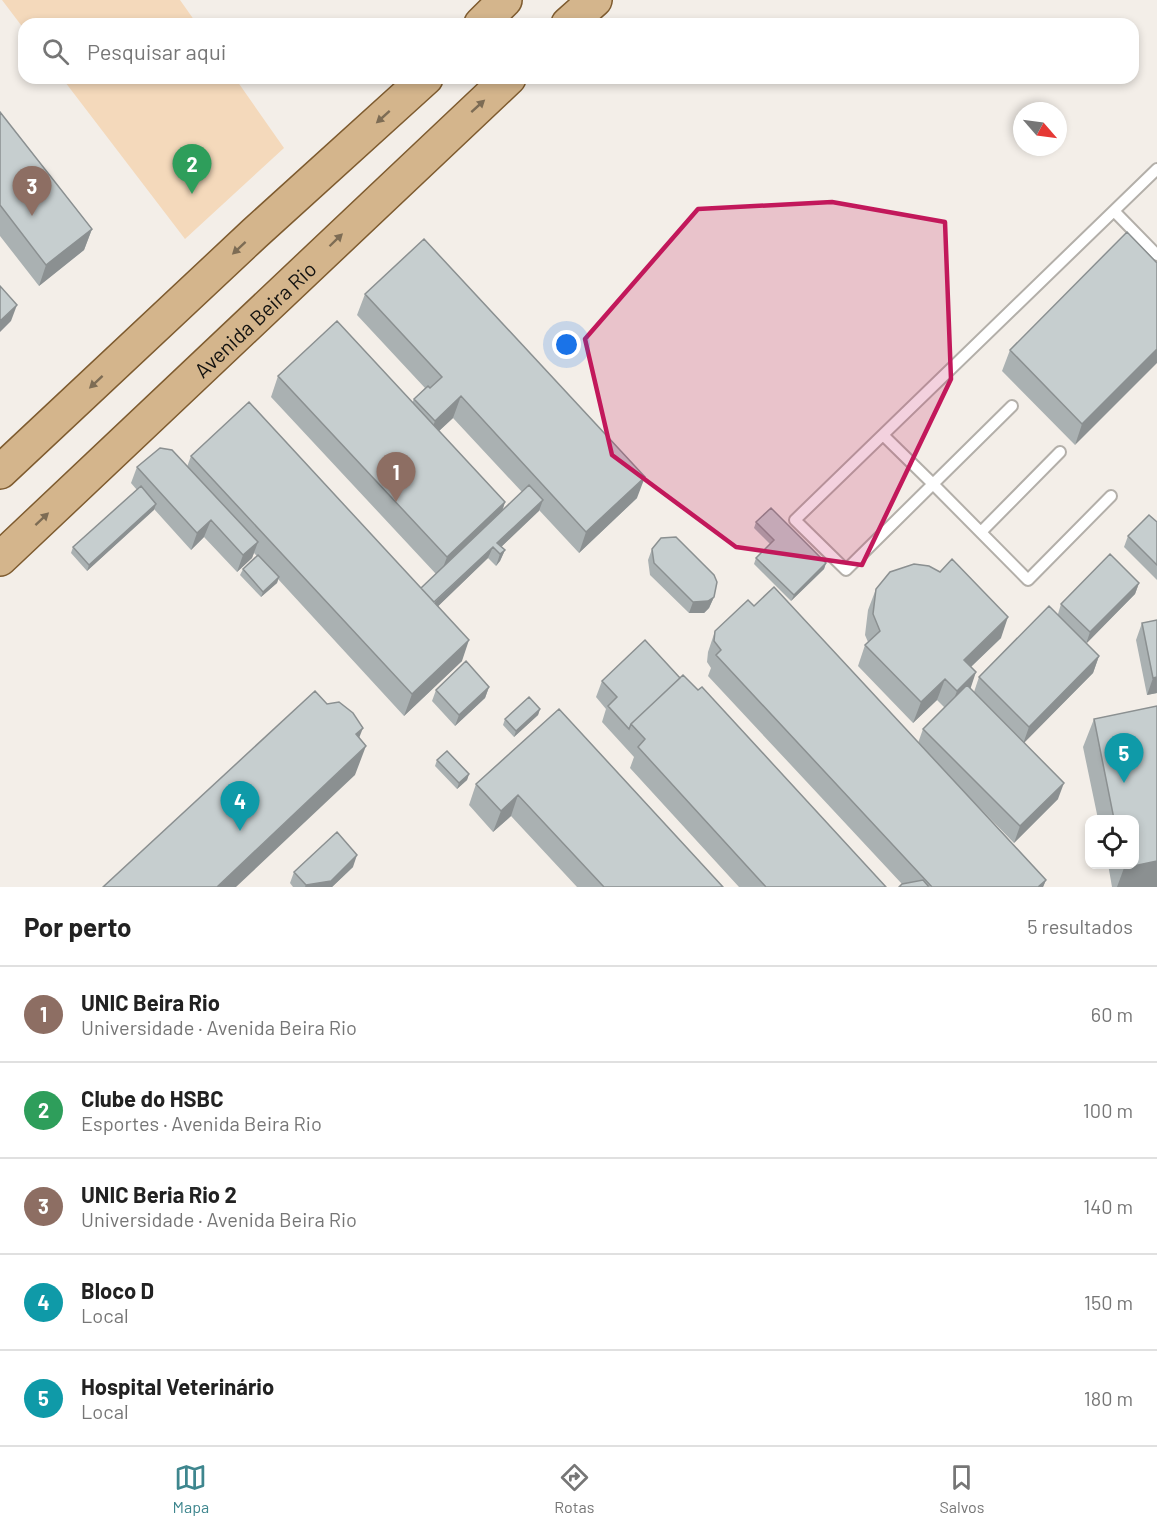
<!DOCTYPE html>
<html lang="pt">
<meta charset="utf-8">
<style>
body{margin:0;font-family:Barlow,sans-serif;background:#f6f6f6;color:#222}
.controls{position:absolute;right:18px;bottom:18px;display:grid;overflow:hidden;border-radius:12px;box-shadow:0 3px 9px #0003}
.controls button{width:54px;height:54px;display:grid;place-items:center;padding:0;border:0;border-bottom:2px solid #e0e0e0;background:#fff;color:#222;font:30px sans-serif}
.compass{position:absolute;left:1013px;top:102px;width:54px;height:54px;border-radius:50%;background:#fff;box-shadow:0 3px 9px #0003;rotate:118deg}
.you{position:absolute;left:567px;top:345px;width:21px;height:21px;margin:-15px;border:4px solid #fff;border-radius:50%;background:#1a73e8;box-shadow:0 0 0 9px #1a73e833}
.badge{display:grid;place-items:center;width:39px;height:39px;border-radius:50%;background:#3e868e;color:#fff;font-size:20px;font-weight:700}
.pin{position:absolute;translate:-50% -50px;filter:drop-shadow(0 2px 3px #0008)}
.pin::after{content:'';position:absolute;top:32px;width:21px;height:18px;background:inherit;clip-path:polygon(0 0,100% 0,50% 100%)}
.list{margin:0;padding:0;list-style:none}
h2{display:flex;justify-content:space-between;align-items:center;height:78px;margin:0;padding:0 24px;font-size:26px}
h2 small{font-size:20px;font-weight:400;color:#767676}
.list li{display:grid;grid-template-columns:39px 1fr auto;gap:18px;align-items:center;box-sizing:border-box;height:96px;padding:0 24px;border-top:2px solid #e0e0e0}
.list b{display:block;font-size:22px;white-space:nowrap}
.list p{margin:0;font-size:20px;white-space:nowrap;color:#767676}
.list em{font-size:20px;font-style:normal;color:#767676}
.icon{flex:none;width:33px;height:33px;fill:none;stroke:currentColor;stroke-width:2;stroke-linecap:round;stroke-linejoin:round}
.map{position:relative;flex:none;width:1157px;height:887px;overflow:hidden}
.search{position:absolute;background:#fff;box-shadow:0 3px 9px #0003;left:18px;right:18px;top:18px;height:66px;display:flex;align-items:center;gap:15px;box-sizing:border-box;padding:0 21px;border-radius:18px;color:#767676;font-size:22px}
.sheet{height:558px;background:#fff}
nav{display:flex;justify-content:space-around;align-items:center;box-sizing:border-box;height:84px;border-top:2px solid #e0e0e0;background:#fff;font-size:16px;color:#767676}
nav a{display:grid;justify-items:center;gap:3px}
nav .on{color:#3e868e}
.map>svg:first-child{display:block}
.green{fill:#f4d9bb}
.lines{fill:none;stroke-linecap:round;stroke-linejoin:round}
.service-casing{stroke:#b3afa9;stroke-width:14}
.primary-casing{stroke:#7e5b2f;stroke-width:36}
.service{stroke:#fff;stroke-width:10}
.primary{stroke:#d4b58c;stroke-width:33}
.wall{fill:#aab1b2;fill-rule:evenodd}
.shaded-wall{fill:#8b9091}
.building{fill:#c6cecf;stroke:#8b9091;stroke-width:1.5}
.oneway{fill:#7d6c54}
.marked{fill:#c2185b;fill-opacity:0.2;stroke:#c2185b;stroke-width:4.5;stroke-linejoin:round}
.labels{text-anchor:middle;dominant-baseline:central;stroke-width:5;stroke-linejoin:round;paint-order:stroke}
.street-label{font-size:21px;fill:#131210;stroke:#f3eee8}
</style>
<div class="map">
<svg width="1157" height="887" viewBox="0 0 1157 887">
<rect width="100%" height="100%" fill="#f3eee8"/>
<path class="green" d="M 2,0 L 180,0 L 197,24 L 24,24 L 24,29 Z
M 62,78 L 235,78 L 284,148 L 185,239 Z"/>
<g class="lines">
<g class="service-casing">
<path id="service" d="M 1114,211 L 1157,255
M 883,435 L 933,484 L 1012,406
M 1111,496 L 1028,580 L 933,484 L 846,570 L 795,520 L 1157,169
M 981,532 L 1060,452"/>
</g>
<g class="primary-casing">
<g id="primary">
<path d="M 481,24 L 505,0"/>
<path d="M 568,24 L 595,0"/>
<path d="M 0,472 L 255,233 L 426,78"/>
<path id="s1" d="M 0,559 L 509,78"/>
</g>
</g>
<use href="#service" class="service"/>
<use href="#primary" class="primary"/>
</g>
<path class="wall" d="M 0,112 L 92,229 L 84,250 L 39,286 L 0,236 Z
M 1157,263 L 1075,445 L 1002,371 L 1010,350 Z
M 365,294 L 637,498 L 579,553 L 539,510 L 501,547 L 505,550 L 500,561 L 496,566 L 488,558 L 438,606 L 462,661 L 404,716 L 278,579 L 277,583 L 261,597 L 240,575 L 243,569 L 257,556 L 254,553 L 252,558 L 237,572 L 204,537 L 191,550 L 154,509 L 87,571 L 71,553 L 73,547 L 137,490 L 131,483 L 137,467 L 187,467 L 191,456 L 421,588 L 436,574 L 271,397 L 278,376 L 412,403 L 414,399 L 425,388 L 357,315 ZM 453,418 L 522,492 L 502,512 L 505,502 L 439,431 Z
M 756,522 L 826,563 L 824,569 L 791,601 L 754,564 L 756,558 L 770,544 L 754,528 Z
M 1157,522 L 1157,580 L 1124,547 L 1128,536 Z
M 652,549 L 714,597 L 709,608 L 704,613 L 689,613 L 650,575 L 648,560 Z
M 1139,583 L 1135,594 L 1086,643 L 1099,656 L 1093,673 L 1024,742 L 1058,799 L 1014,843 L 969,797 L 1046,880 L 1043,887 L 899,887 L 902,884 L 708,676 L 711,668 L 707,662 L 708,652 L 715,631 L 754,606 L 918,743 L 923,729 L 945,708 L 937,700 L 913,723 L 858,666 L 865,645 L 868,642 L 865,635 L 868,610 L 876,589 L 1001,638 L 971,667 L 970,689 L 974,692 L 979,677 L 1058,614 L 1061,604 Z
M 1142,623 L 1157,693 L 1147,695 L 1136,640 Z
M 680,678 L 886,887 L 739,887 L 630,768 L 634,757 L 602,722 L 606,709 L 596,697 L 602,681 Z
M 489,687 L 485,698 L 455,726 L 432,701 L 436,690 Z
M 1157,706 L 1157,887 L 1112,887 L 1108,864 L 1134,864 L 1134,819 L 1098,819 L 1083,747 L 1094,719 Z
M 540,709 L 538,715 L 514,737 L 503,725 L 505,719 Z
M 559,709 L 723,887 L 577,887 L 511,816 L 493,832 L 469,805 L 476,784 Z
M 437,760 L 469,774 L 467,780 L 457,789 L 435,766 Z
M 353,867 L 332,887 L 293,887 L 290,883 L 294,872 Z"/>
<path class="shaded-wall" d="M 92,229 L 84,250 L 39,286 L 46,265 Z
M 17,305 L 11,321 L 0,332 L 0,321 Z
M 1157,349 L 1157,363 L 1075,445 L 1082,424 Z
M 461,396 L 453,418 L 427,442 L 435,421 Z
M 645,477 L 637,498 L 579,553 L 586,532 Z
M 543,500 L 539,511 L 497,551 L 497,543 Z
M 505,502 L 498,523 L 439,578 L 447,557 Z
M 156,504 L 154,510 L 87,571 L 89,565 Z
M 211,520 L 204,537 L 191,550 L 197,533 Z
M 258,542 L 252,558 L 237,572 L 243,555 Z
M 493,547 L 488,558 L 427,617 L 431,606 Z
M 505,550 L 500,561 L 496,566 L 500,554 Z
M 826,563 L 824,569 L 791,601 L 794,595 Z
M 279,577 L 277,583 L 261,597 L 263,592 Z
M 1139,583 L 1135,594 L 1086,644 L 1090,632 Z
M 714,597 L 709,608 L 704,613 L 689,613 L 693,602 Z
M 1008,617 L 1001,638 L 956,681 L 964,660 Z
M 469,640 L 462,661 L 404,716 L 412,694 Z
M 1099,656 L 1093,673 L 1023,744 L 1029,727 Z
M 976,672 L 969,693 L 949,712 L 957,691 Z
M 1157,677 L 1157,693 L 1147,695 L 1153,678 Z
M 945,679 L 937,700 L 913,723 L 921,702 Z
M 489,687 L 485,698 L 455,726 L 459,715 Z
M 540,709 L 538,715 L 514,737 L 516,731 Z
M 363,728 L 352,756 L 356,734 Z
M 366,746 L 355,775 L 236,887 L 217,887 Z
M 469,774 L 467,780 L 457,789 L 459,783 Z
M 1064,783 L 1058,799 L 1014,843 L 1020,826 Z
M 518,795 L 511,816 L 493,832 L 501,811 Z
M 357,855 L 353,867 L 332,887 L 305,887 L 306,885 Z
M 1157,861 L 1157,887 L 1117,887 L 1124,868 Z
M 1046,880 L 1043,887 L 1038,887 Z"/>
<path class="building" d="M 0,112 L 92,229 L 46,265 L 0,205 Z
M 1127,232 L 1157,263 L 1157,349 L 1082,424 L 1010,350 Z
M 424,239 L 645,477 L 586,532 L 461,396 L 435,421 L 414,399 L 428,386 L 430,388 L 442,377 L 365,294 Z
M 0,286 L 17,305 L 0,321 Z
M 337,321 L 505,502 L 447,557 L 278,376 Z
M 249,402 L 469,640 L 412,694 L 191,456 Z
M 160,448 L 172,450 L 258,542 L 243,555 L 211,520 L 197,533 L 137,467 Z
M 529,485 L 543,500 L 497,543 L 505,550 L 500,554 L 493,547 L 434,602 L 421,588 Z
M 141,486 L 156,504 L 89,565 L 73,547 Z
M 771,508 L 826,563 L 794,595 L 756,558 L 774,540 L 756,522 Z
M 1149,515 L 1157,522 L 1157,565 L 1128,536 Z
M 676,537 L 714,575 L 717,582 L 714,597 L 708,601 L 693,602 L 654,563 L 652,549 L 661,538 Z
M 1110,554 L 1139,583 L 1090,632 L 1061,604 Z
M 258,555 L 279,577 L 263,592 L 243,569 Z
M 952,559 L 1008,617 L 964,660 L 976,672 L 957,691 L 945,679 L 921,702 L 865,645 L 880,631 L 873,614 L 876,589 L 890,572 L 914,564 L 929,566 L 940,572 Z
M 774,587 L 1046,880 L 1038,887 L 932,887 L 716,655 L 721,650 L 714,641 L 715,631 L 748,600 L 754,606 Z
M 1049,606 L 1099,656 L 1029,727 L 979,677 Z
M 1157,620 L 1157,677 L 1153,678 L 1142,623 Z
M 645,640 L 680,678 L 631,724 L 629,729 L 608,706 L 617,697 L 602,681 Z
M 466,661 L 489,687 L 459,715 L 436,690 Z
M 683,675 L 698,690 L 702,687 L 886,887 L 766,887 L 638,747 L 645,739 L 631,724 Z
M 967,685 L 1064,783 L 1020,826 L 923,729 Z
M 315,691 L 327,704 L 339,702 L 353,713 L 363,728 L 356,734 L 366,746 L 217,887 L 103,887 Z
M 529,697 L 540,709 L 516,731 L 505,719 Z
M 1157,706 L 1157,861 L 1124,868 L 1124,864 L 1134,864 L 1134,819 L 1114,819 L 1094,719 Z
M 559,709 L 723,887 L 604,887 L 518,795 L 501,811 L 476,784 Z
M 447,751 L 469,774 L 459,783 L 437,760 Z
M 337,832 L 357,855 L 331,881 L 306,885 L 294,872 Z
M 923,880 L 929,887 L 899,887 L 902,884 Z"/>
<defs><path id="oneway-solid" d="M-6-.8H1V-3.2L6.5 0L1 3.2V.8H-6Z" transform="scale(1.5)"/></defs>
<g class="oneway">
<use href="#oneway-solid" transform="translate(478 106) rotate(-42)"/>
<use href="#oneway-solid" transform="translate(383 117) rotate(138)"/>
<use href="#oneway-solid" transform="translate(336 240) rotate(-44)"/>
<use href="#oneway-solid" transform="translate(239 248) rotate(137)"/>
<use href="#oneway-solid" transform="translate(96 382) rotate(137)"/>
<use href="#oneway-solid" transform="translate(42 519) rotate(-43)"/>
</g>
<path class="marked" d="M 832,202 L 945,222 L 951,379 L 862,565 L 736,547 L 612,455 L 585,339 L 698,209 Z"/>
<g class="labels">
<g class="street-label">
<text stroke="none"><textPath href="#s1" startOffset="350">Avenida Beira Rio</textPath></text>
</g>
</g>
</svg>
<div class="controls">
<button><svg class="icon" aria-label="locate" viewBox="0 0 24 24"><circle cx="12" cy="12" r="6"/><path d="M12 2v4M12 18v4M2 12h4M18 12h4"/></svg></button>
</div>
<svg class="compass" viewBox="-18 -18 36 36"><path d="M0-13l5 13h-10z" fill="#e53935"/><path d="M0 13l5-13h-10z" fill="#767676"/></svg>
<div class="you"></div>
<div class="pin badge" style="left:396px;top:502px;background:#8d6e63">1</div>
<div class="pin badge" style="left:192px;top:194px;background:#2e9e5b">2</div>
<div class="pin badge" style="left:32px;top:216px;background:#8d6e63">3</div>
<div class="pin badge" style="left:240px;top:831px;background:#0f9aa8">4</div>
<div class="pin badge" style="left:1124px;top:783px;background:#0f9aa8">5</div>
<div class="search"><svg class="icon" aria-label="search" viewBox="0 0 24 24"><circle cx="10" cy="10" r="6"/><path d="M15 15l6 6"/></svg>Pesquisar aqui</div>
</div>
<section class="sheet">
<h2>Por perto<small>5 resultados</small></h2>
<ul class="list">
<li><span class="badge" style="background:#8d6e63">1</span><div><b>UNIC Beira Rio</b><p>Universidade · Avenida Beira Rio</p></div><em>60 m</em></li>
<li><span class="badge" style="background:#2e9e5b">2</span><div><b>Clube do HSBC</b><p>Esportes · Avenida Beira Rio</p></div><em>100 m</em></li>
<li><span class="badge" style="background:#8d6e63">3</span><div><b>UNIC Beria Rio 2</b><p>Universidade · Avenida Beira Rio</p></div><em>140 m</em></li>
<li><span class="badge" style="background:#0f9aa8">4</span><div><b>Bloco D</b><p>Local</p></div><em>150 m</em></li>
<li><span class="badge" style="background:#0f9aa8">5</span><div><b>Hospital Veterinário</b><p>Local</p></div><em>180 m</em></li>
</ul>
</section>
<nav>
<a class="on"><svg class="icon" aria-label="map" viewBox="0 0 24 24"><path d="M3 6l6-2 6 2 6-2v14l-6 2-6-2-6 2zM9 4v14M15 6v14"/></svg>Mapa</a>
<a><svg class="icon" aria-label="directions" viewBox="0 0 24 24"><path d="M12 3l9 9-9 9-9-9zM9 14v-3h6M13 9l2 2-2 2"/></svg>Rotas</a>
<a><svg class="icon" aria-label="saved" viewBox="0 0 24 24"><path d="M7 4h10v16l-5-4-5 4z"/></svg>Salvos</a>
</nav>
